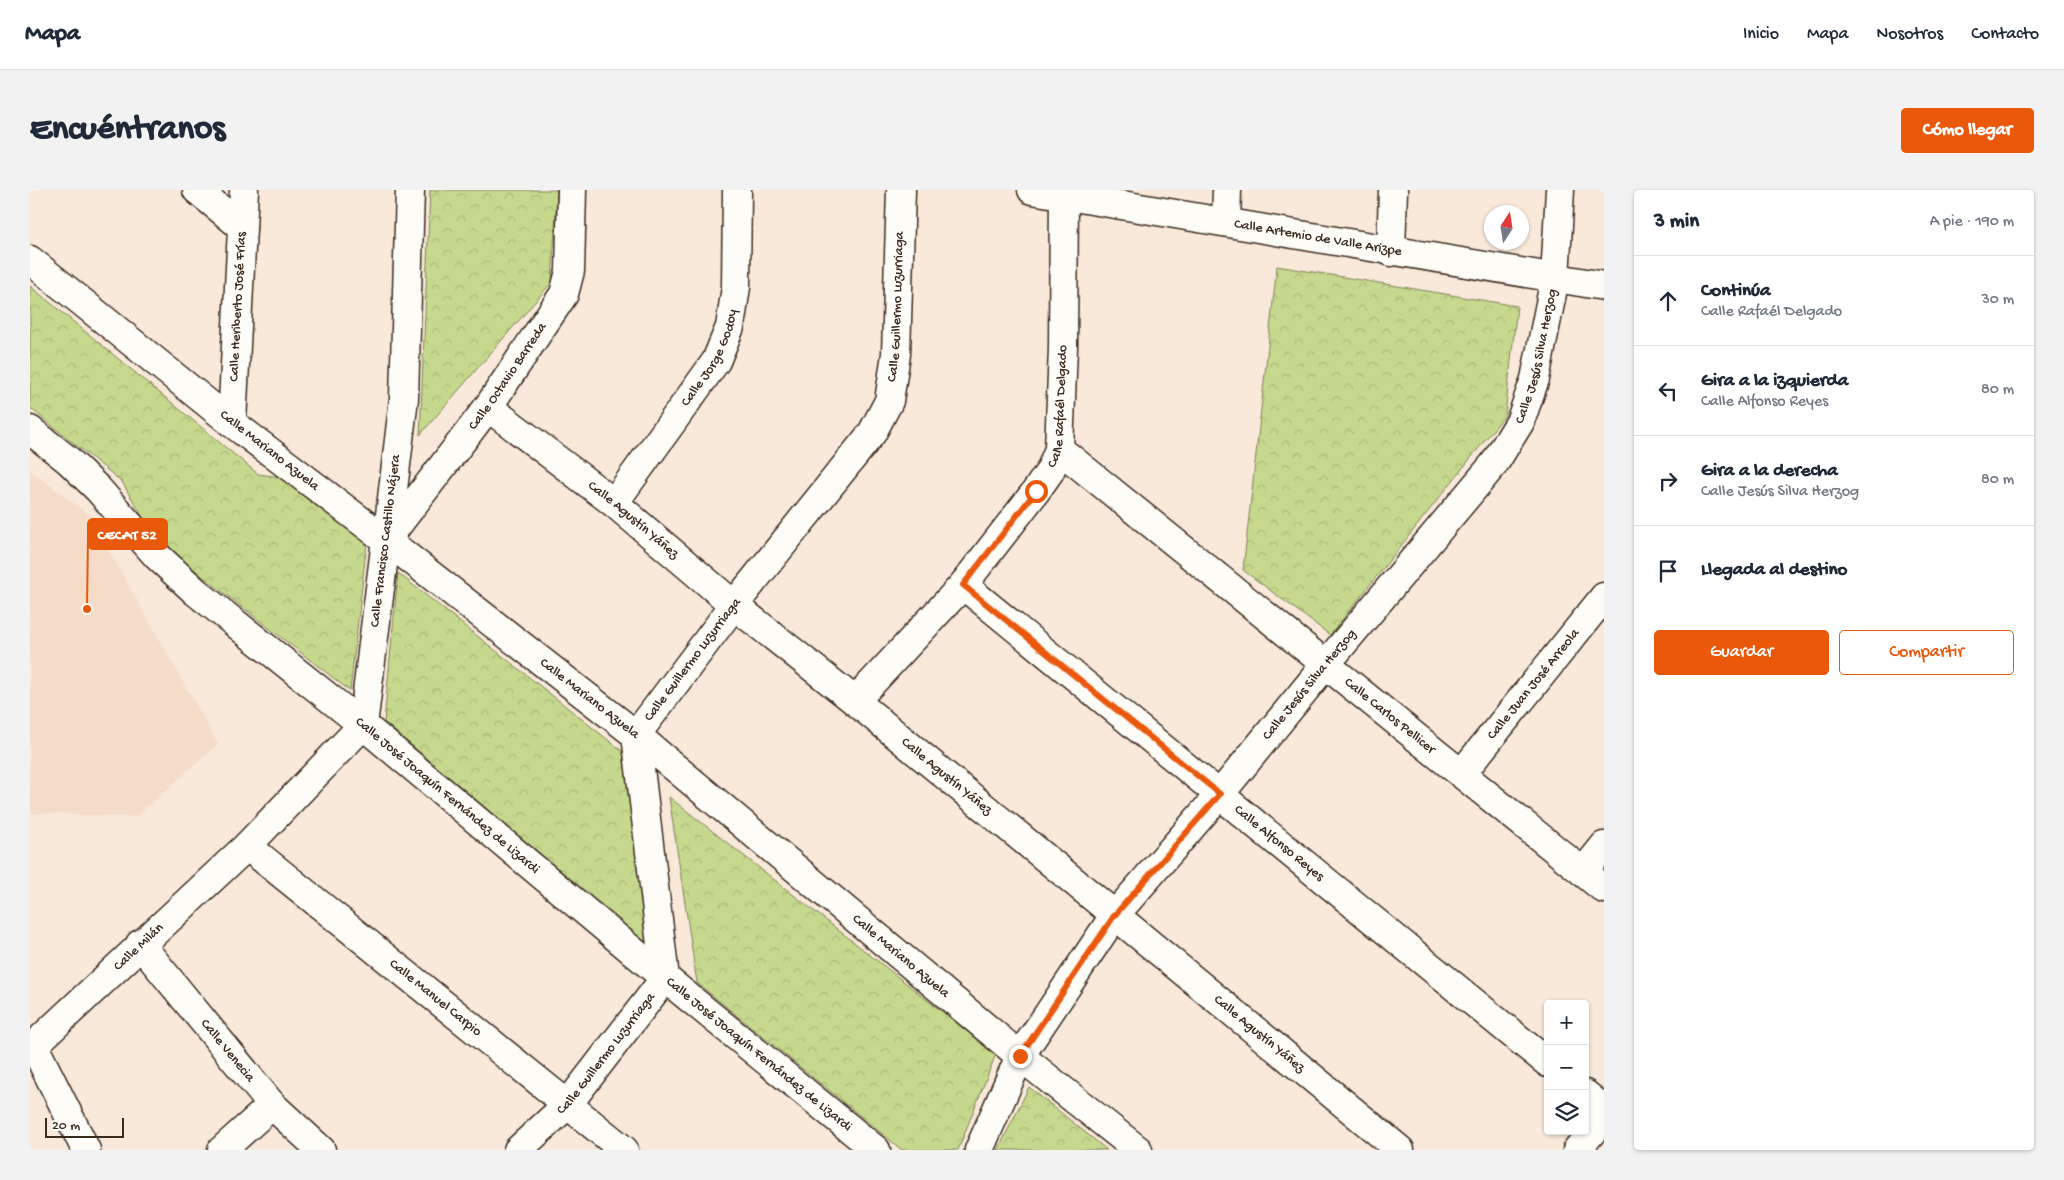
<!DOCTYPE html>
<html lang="es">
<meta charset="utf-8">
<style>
body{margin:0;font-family:"Gochi Hand",sans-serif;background:#f2f2f3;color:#1f2937}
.controls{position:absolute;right:15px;bottom:15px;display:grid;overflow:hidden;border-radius:5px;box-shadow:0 1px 4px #0004}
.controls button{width:45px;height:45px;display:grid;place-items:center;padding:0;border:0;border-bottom:1px solid #e0e1e3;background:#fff;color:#1f2937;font:25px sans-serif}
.compass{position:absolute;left:1454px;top:15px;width:45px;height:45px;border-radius:50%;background:#fff;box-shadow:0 1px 4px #0004;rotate:12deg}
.scale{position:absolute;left:15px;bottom:12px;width:79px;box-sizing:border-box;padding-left:5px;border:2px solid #3b2a1e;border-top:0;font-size:14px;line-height:18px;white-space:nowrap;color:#3b2a1e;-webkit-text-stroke:4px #fdfcf7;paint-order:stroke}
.stop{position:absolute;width:15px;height:15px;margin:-11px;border:4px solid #ea580c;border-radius:50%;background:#fff}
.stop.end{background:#ea580c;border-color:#fff;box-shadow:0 1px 5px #0008}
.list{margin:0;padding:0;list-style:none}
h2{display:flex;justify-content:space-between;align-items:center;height:65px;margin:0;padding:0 20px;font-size:21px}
h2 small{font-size:16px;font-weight:400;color:#747a83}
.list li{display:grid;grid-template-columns:32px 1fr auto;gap:15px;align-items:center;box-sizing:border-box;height:90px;padding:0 20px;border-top:1px solid #e0e1e3}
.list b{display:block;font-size:19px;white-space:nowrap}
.list p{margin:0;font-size:16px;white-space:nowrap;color:#747a83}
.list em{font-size:16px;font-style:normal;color:#747a83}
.actions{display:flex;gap:10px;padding:15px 20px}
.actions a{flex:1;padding:11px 0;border:1px solid #ea580c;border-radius:5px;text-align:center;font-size:18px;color:#ea580c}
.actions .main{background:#ea580c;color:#fff}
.icon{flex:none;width:28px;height:28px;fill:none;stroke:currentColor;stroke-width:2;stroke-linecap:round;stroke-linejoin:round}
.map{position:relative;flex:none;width:1574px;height:960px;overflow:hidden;border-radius:5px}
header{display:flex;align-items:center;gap:30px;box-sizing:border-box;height:70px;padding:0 25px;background:#fff;border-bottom:1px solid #e0e1e3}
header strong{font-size:24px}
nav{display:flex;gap:28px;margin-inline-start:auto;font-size:18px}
.intro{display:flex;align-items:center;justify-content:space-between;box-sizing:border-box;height:120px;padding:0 30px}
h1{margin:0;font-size:35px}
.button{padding:12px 22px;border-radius:5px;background:#ea580c;color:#fff;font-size:18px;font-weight:700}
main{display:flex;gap:30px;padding:0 30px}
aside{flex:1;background:#fff;border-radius:5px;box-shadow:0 1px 4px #0004}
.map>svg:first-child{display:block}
.built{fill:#f4dcc8}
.park{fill:url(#park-crowns);stroke:#808156}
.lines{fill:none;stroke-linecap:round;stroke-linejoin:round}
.street-casing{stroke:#3b2a1e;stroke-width:31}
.secondary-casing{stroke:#3b2a1e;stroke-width:31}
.street{stroke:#fdfcf7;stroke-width:28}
.secondary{stroke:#fdfcf7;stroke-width:28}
.route{stroke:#ea580c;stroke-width:6}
.labels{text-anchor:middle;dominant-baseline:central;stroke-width:4;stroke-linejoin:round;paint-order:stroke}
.street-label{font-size:14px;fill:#3b2a1e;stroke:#fdfcf7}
.leader{fill:none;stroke:#e8590c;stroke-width:2}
.callout-dot{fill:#e8590c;stroke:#fdfcf7;stroke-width:2}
.callout{fill:#e8590c;stroke:#e8590c;stroke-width:2}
.callout-label{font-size:15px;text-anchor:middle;font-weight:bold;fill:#fff}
</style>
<header>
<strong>Mapa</strong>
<nav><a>Inicio</a><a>Mapa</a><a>Nosotros</a><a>Contacto</a></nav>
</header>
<div class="intro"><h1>Encuéntranos</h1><a class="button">Cómo llegar</a></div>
<main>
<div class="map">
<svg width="1574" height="960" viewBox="0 0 1574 960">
<defs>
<pattern id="park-crowns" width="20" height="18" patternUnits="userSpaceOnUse" patternTransform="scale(1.25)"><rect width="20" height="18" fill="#c5d88d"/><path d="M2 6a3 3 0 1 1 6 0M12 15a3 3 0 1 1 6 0" fill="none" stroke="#aaba79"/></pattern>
</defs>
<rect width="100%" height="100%" fill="#f8e9db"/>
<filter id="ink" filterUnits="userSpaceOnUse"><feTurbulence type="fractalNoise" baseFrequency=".02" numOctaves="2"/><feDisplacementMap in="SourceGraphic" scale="10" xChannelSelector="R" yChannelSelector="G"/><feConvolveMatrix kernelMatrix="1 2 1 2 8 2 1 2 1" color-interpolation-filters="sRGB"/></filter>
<g filter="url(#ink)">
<path class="built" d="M 0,280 L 71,334 L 72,348 L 188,554 L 106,627 L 0,623 Z"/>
<path class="park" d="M 400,0 L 527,0 L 522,92 L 390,245 Z
M 1247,76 L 1487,116 L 1475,225 L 1300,445 L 1213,380 Z
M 0,96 L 228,284 L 259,288 L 337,352 L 320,501 L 126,350 L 92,292 L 0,218 Z
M 368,383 L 597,565 L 624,760 L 354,532 Z
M 639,607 L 966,864 L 928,960 L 872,960 L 667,793 Z
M 999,897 L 1077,960 L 968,960 Z"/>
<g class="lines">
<g class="street-casing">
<g id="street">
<path d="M 167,0 L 212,37"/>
<path d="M 1196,32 L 1197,0"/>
<path d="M 1361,62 L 1363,0"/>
<path d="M 0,70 L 202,233"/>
<path id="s1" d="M 458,217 L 584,313 L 704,415 L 825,511 L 1370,960"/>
<path id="s2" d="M 0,240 L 38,270 L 68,299 L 127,366 L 166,402 L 333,535 L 635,788 L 846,960"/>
<path id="s3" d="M 1029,259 L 1574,699"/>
<path id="s4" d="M 584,313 L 686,171 L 700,137 L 706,97 L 707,0"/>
<path id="s5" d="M 356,350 L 606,545 L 990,866 L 1108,960"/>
<path id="s6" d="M 356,350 L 458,217 L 534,104 L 540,81 L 542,0"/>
<path d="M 357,350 L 374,208 L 380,0"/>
<path id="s7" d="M 933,395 L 1518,873"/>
<path id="s8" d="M 825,511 L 933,395 L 1006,301 L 1020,281 L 1029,259 L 1033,158 L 1034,0"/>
<path id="s9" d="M 1432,583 L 1574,407"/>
<path id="s10" d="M 217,656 L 594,960"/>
<path d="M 1553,682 L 1574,656"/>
<path id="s11" d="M 110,754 L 242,915 L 291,960"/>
<path d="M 1555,904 L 1574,919"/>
<path d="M 192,960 L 242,915"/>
<path id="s12" d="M 488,960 L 538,914 L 635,788 L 606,545 L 704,415 L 842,243 L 859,211 L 866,164 L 871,0"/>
<path id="s13" d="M 949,960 L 990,866 L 1084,726 L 1190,604 L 1296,474 L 1464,274 L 1490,232 L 1505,189 L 1525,88 L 1530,0"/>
<path d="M 1547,960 L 1574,927"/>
</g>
</g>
<g class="secondary-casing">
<g id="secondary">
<path id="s14" d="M 1002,0 L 1574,96"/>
<path d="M 4,856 L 56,960"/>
<path id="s15" d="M 0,859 L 217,656 L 333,535 L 356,350 L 202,233 L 214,0"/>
</g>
</g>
<use href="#street" class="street"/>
<use href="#secondary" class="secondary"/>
</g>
</g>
<g class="lines" filter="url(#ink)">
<path class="route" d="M 990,866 L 1084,726 L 1190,604 L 933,395 L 1006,301"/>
</g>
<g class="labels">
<g class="street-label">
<text stroke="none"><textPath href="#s14" startOffset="290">Calle Artemio de Valle Arizpe</textPath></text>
<text stroke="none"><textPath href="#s12" startOffset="986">Calle Guillermo Luzurriaga</textPath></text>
<text stroke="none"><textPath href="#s15" startOffset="961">Calle Heriberto José Frías</textPath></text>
<text stroke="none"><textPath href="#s13" startOffset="979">Calle Jesús Silva Herzog</textPath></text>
<text stroke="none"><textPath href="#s4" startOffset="175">Calle Jorge Godoy</textPath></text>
<text stroke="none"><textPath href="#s6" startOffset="204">Calle Octavio Barreda</textPath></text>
<text stroke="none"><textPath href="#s8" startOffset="368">Calle Rafaél Delgado</textPath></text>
<text transform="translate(239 261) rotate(38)">Calle Mariano Azuela</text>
<text stroke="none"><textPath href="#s1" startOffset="184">Calle Agustín Yáñez</textPath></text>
<text transform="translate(356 351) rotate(-83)">Calle Francisco Castillo Nájera</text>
<text stroke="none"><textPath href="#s12" startOffset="566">Calle Guillermo Luzurriaga</textPath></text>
<text stroke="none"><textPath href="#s13" startOffset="574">Calle Jesús Silva Herzog</textPath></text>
<text stroke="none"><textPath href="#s9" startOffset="114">Calle Juan José Arreola</textPath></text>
<text stroke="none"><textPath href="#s5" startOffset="258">Calle Mariano Azuela</textPath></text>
<text stroke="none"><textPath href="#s3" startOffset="425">Calle Carlos Pellicer</textPath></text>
<text stroke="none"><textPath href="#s1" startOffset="589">Calle Agustín Yáñez</textPath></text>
<text stroke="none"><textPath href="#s2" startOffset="556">Calle José Joaquín Fernández de Lizardi</textPath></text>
<text stroke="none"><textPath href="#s7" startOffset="408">Calle Alfonso Reyes</textPath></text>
<text stroke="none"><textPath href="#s15" startOffset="149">Calle Milán</textPath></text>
<text stroke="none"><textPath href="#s5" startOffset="662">Calle Mariano Azuela</textPath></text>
<text stroke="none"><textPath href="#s10" startOffset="242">Calle Manuel Carpio</textPath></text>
<text stroke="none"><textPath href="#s1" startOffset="994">Calle Agustín Yáñez</textPath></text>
<text stroke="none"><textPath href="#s11" startOffset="138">Calle Venecia</textPath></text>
<text stroke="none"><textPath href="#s12" startOffset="131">Calle Guillermo Luzurriaga</textPath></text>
<text stroke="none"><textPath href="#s2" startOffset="961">Calle José Joaquín Fernández de Lizardi</textPath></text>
</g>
</g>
<path class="leader" d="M57 419L58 344"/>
<circle class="callout-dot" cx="57" cy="419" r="5"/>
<rect class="callout" x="58" y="329" width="79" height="30" rx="5"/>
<g class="callout-label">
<text x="97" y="349">CECAT 52</text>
</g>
</svg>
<div class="controls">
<button>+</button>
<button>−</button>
<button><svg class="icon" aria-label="layers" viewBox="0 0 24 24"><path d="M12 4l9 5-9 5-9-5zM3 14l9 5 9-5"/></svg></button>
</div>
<svg class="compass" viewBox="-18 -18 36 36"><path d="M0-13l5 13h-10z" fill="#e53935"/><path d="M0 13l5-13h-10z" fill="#747a83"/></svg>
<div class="scale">20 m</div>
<div class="stop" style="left:1006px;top:301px"></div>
<div class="stop end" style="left:990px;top:866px"></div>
</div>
<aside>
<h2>3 min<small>A pie · 190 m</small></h2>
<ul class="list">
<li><svg class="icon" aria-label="ahead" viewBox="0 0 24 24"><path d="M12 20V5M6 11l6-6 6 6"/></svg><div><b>Continúa</b><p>Calle Rafaél Delgado</p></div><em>30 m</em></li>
<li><svg class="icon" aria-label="left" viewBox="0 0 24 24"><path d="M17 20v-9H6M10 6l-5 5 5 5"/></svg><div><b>Gira a la izquierda</b><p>Calle Alfonso Reyes</p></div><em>80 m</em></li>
<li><svg class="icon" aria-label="right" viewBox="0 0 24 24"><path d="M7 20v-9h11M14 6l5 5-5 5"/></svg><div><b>Gira a la derecha</b><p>Calle Jesús Silva Herzog</p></div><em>80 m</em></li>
<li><svg class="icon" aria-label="arrive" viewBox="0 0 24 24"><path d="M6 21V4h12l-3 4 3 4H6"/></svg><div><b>Llegada al destino</b></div></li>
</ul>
<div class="actions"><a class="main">Guardar</a><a>Compartir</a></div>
</aside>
</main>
